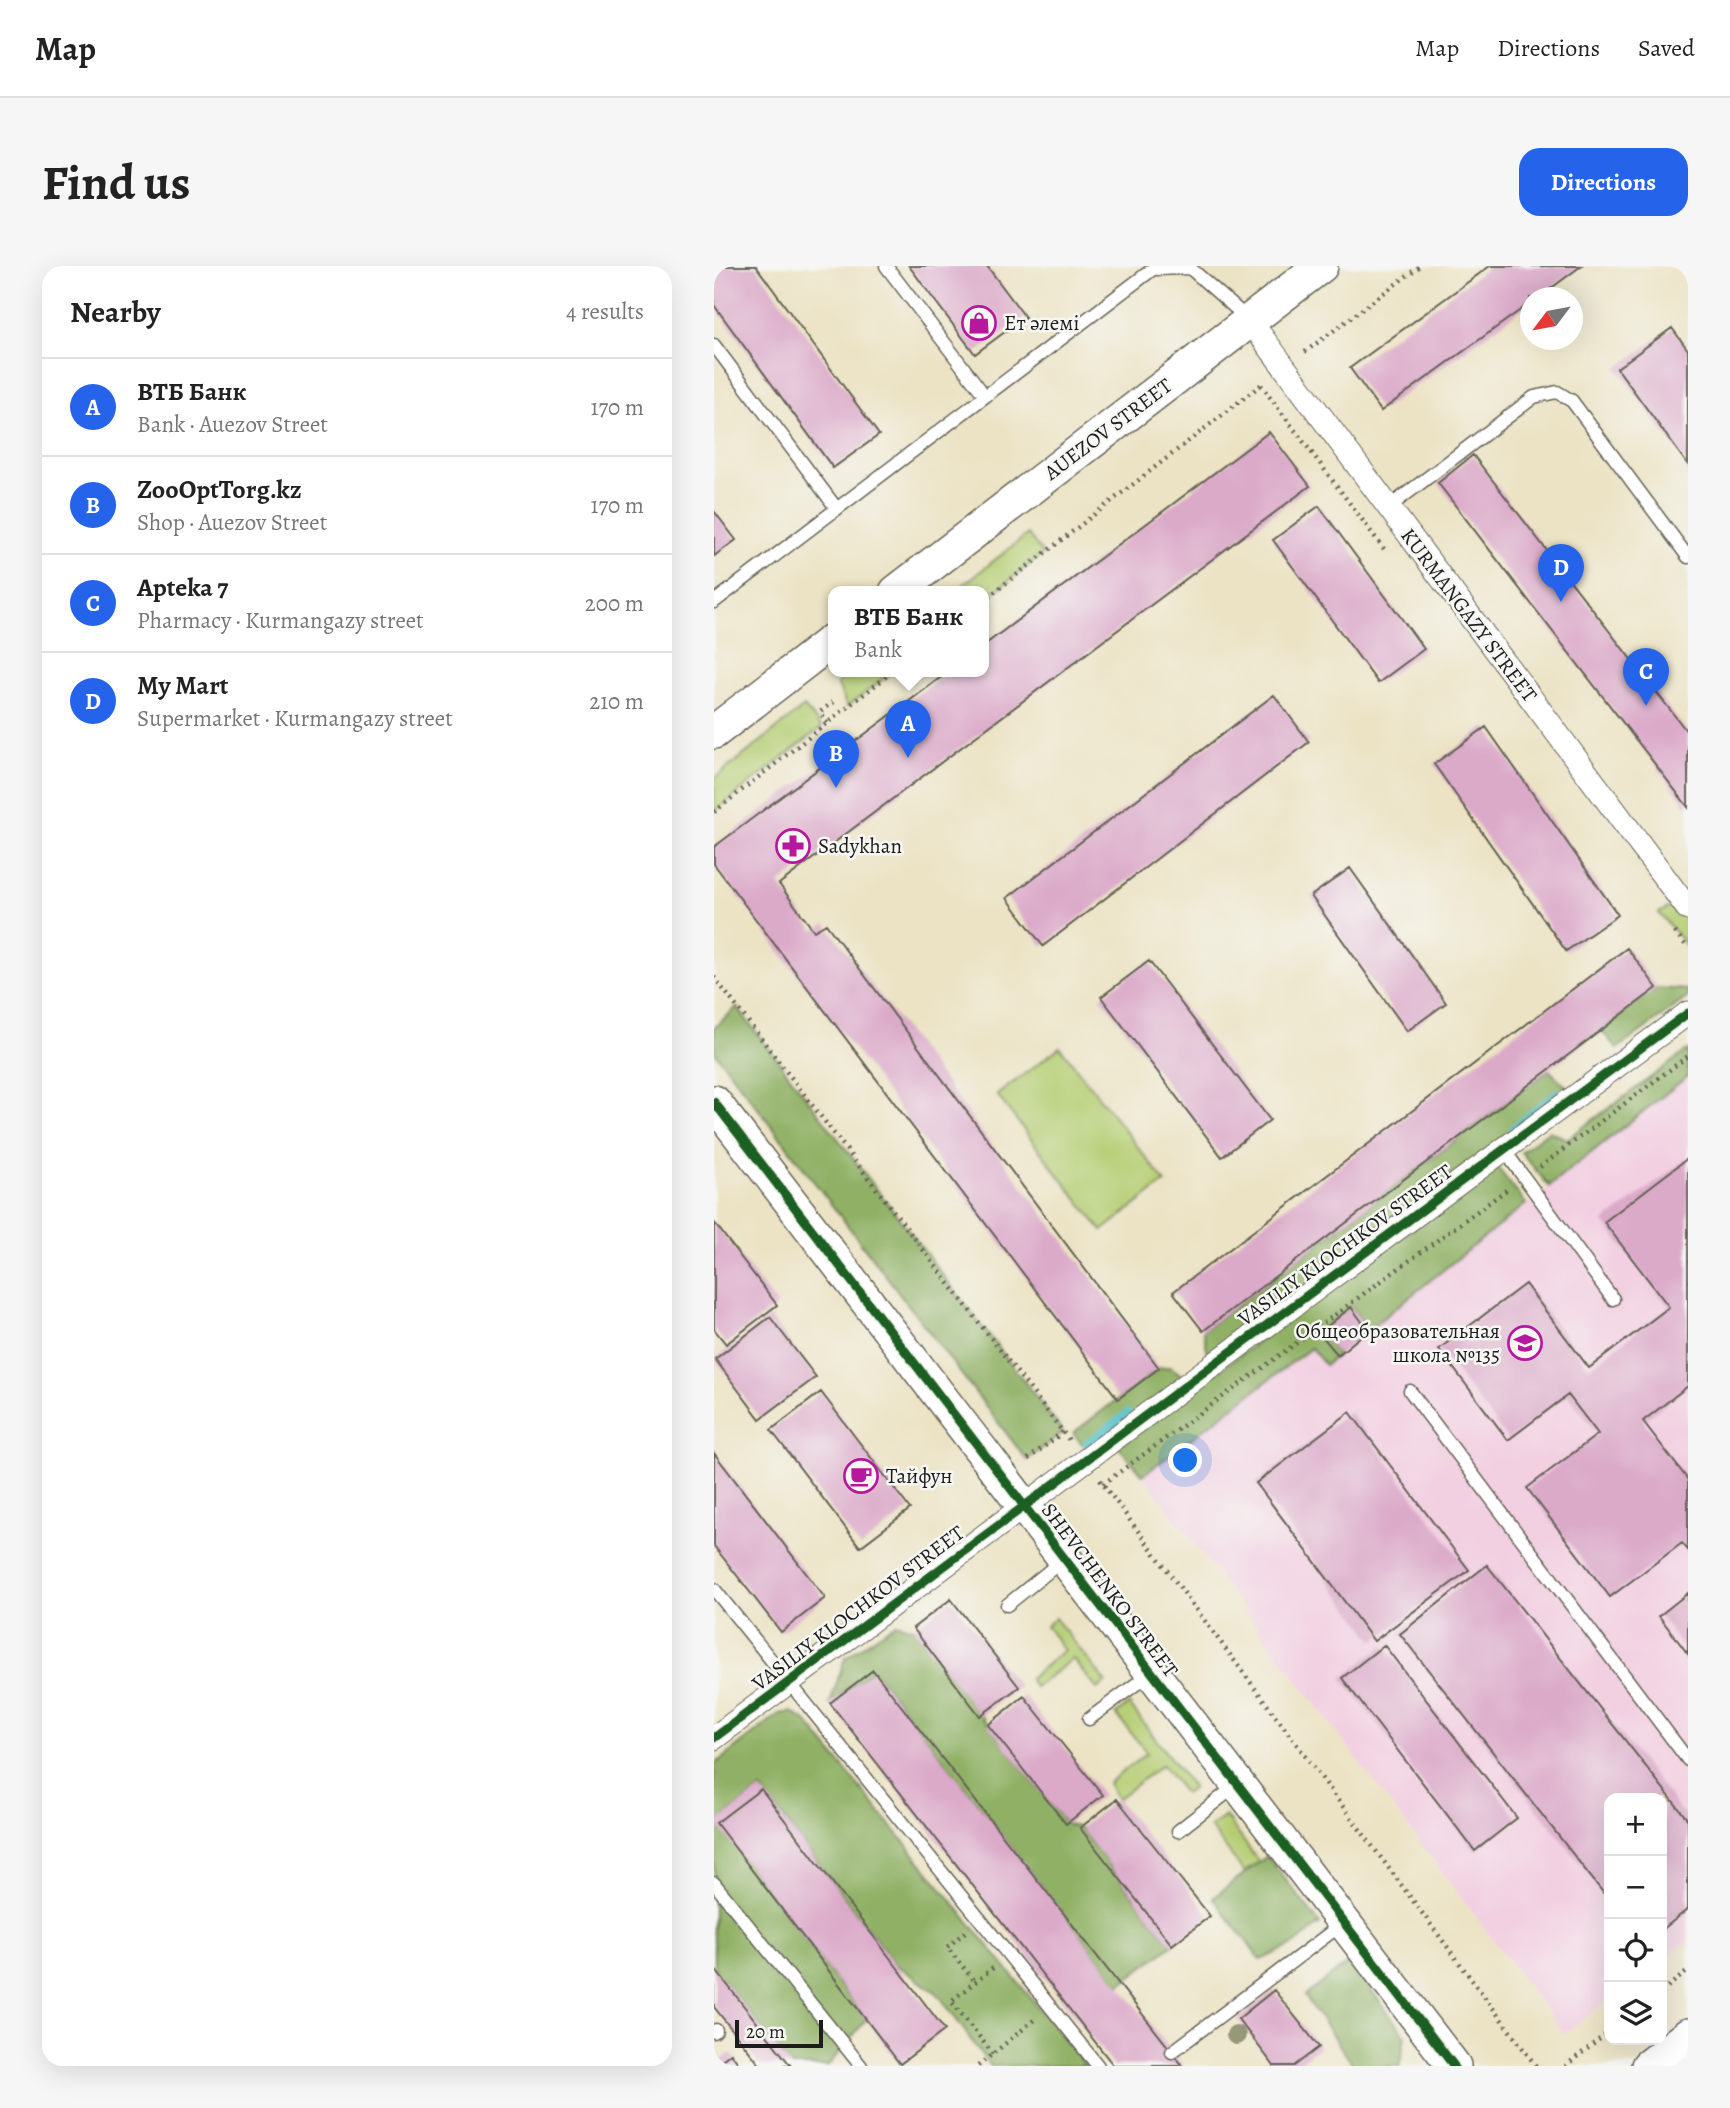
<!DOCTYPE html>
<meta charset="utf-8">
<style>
body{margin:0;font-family:Alegreya,serif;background:#f6f6f6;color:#222}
.controls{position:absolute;right:21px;bottom:21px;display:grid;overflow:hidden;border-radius:14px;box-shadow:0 7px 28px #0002}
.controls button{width:63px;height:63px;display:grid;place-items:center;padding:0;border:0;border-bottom:2px solid #e0e0e0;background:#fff;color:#222;font:35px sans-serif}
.compass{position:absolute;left:806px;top:21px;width:63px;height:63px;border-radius:50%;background:#fff;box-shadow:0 7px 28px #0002;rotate:238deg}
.scale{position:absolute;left:21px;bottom:18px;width:88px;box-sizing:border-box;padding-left:7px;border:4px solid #1c1c1c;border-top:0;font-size:19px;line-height:24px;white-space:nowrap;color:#1c1c1c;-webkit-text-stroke:5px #f6f6f2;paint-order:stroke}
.you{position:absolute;left:472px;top:1195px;width:24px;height:24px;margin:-18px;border:5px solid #fff;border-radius:50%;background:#1a73e8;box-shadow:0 0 0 10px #1a73e833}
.badge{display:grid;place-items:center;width:46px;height:46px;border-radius:50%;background:#2563eb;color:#fff;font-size:23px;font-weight:700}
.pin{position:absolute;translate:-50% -58px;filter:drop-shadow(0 2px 4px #0008)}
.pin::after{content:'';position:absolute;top:37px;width:24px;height:21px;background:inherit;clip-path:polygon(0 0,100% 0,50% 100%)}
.popup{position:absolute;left:114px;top:320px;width:161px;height:91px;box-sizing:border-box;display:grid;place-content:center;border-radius:14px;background:#fff;filter:drop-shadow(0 2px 5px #0005);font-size:23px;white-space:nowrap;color:#767676}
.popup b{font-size:26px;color:#222}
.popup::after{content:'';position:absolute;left:50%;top:100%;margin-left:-14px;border:14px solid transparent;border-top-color:#fff}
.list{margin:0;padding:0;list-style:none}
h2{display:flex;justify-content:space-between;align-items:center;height:91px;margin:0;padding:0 28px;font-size:30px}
h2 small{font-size:23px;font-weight:400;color:#767676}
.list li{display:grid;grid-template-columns:46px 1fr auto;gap:21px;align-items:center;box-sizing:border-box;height:98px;padding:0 28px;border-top:2px solid #e0e0e0}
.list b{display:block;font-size:26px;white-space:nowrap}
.list p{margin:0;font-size:23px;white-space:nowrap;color:#767676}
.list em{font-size:23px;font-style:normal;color:#767676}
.icon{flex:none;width:38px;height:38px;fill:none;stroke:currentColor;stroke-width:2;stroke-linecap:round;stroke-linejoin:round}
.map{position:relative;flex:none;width:974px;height:1800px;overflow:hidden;border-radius:21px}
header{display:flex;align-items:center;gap:42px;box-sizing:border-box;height:98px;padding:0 35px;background:#fff;border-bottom:2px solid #e0e0e0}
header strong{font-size:33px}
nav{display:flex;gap:38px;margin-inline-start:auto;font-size:24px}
.intro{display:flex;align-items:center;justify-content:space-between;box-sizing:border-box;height:168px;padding:0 42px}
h1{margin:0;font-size:49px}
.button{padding:18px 32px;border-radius:21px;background:#2563eb;color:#fff;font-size:24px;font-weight:700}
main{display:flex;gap:42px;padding:0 42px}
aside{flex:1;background:#fff;border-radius:21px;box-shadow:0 7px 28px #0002}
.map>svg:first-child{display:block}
.built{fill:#f2cfe1}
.green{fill:#b5ce73;stroke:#687548;stroke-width:2}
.forest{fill:#90b165;stroke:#566640;stroke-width:2}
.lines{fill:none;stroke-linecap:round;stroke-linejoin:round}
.stream{stroke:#51bfc9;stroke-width:9}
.building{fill:#dbaac9}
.lane-casing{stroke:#656257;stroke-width:15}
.street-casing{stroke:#656257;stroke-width:25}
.secondary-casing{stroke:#656257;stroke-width:36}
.path{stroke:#656257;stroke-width:4.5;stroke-dasharray:2 5;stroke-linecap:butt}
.lane{stroke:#fff;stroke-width:12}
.street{stroke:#fff;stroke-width:23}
.secondary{stroke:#fff;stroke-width:33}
.cycleway-casing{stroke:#f6f6f2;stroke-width:13}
.cycleway{stroke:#1b5e20;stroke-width:9}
.tree{fill:#979878}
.labels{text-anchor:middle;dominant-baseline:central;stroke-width:5;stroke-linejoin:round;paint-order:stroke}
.poi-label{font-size:21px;fill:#1c1c1c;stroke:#f6f6f2;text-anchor:start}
.street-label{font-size:21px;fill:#1c1c1c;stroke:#f6f6f2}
</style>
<header>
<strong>Map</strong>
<nav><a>Map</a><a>Directions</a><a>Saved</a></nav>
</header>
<div class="intro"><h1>Find us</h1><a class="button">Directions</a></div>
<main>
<aside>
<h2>Nearby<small>4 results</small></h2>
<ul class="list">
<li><span class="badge">A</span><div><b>ВТБ Банк</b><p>Bank · Auezov Street</p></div><em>170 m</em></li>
<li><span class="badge">B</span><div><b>ZooOptTorg.kz</b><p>Shop · Auezov Street</p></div><em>170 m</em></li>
<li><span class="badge">C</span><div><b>Apteka 7</b><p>Pharmacy · Kurmangazy street</p></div><em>200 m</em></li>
<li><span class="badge">D</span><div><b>My Mart</b><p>Supermarket · Kurmangazy street</p></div><em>210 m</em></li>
</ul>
</aside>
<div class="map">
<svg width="974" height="1800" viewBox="0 0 974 1800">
<rect width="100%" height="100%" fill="#f6f6f2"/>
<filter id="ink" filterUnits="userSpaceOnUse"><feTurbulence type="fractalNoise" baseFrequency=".0143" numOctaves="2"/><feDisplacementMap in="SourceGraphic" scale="14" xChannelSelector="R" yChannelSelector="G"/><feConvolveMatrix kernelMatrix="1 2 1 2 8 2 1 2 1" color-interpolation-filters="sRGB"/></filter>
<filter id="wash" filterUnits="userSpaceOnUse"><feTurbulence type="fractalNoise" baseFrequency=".00686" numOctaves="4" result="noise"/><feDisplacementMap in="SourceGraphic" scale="28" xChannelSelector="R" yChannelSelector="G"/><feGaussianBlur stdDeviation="1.57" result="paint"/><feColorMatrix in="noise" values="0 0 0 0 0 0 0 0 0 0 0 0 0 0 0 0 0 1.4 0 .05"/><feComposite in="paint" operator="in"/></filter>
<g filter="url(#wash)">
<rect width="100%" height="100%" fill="#ece3c4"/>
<path class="built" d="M 974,810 L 974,1674 L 948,1694 L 948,1532 L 895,1532 L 895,1734 L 850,1768 L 429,1209 L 597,1082 L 611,1099 Z"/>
<path class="green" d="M 314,268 L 329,288 L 269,335 L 269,326 L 240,326 Z
M 138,406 L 178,406 L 133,441 L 123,417 Z
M 90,441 L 108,461 L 0,546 L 0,513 Z
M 967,634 L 974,643 L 974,682 L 945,647 Z
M 346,781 L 451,916 L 388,965 L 283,829 Z
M 341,1352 L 392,1416 L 383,1423 L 359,1393 L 321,1421 L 315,1413 L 350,1384 L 332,1360 Z
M 415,1438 L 479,1522 L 471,1528 L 448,1499 L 403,1533 L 394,1517 L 433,1487 L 402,1448 Z
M 511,1550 L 545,1596 L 530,1606 L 496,1561 Z"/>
<path class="forest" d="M 943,722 L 974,724 L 974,731 L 903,783 L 887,764 Z
M 23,741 L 349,1166 L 313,1194 L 0,785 L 0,762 Z
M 974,784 L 974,810 L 835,920 L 807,886 L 835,865 L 853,873 Z
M 835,804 L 854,822 L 495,1092 L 489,1065 Z
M 783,901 L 812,938 L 654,1064 L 637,1041 L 606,1067 L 624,1089 L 611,1099 L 597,1082 L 429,1209 L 403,1179 Z
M 457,1101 L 471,1112 L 373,1184 L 359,1167 L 445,1102 Z
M 182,1357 L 199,1362 L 352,1558 L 366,1562 L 458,1679 L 405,1719 L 159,1404 L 116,1437 L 131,1392 Z
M 78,1446 L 92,1455 L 372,1800 L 276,1800 L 224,1728 L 181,1698 L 47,1523 L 3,1557 L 152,1754 L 114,1800 L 77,1800 L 0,1702 L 0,1499 L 65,1448 Z
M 553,1590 L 606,1658 L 581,1678 L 547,1694 L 499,1632 Z
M 636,1696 L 691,1769 L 686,1800 L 640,1800 L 591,1730 Z"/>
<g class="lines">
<path class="stream" d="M 799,863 L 844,827
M 373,1178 L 414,1148"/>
</g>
<g id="blocks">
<path class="building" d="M 0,0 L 42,0 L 165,169 L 119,202 L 0,39 Z
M 195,0 L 273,0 L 311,51 L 261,88 Z
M 776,0 L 867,0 L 824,32 L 816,32 L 816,37 L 667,145 L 636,102 Z
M 958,62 L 974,84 L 974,199 L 903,102 Z
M 555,166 L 596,220 L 65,618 L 100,665 L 112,658 L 445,1102 L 404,1133 L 0,598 L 0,581 L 234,406 L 269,406 L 269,380 Z
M 759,189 L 974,467 L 974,541 L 724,217 Z
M 605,240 L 710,383 L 664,417 L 559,274 Z
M 0,245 L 22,274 L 0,290 Z
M 560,429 L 595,476 L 329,680 L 293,632 Z
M 772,461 L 904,649 L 852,685 L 720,498 Z
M 636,602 L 732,737 L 693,765 L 597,630 Z
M 913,682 L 943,722 L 489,1065 L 459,1026 Z
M 435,695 L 556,854 L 508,891 L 387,731 Z
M 974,892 L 974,1120 L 929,1155 L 974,1214 L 974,1284 L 968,1277 L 896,1331 L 813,1222 L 884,1168 L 854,1129 L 794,1174 L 725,1083 L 811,1018 L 875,1102 L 955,1041 L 890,956 Z
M 0,956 L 63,1039 L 12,1078 L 0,1063 Z
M 637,1041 L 654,1064 L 624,1089 L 605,1067 Z
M 56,1051 L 102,1111 L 46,1153 L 1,1093 Z
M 107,1126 L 196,1243 L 146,1281 L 57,1164 Z
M 636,1146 L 755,1304 L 660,1375 L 542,1217 Z
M 0,1187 L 111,1332 L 67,1366 L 0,1280 Z
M 773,1299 L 974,1554 L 974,1643 L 948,1664 L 948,1532 L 895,1532 L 895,1634 L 686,1368 Z
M 974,1327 L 974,1388 L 945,1350 Z
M 237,1333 L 305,1421 L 266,1450 L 199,1362 Z
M 670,1379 L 803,1552 L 761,1585 L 628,1412 Z
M 159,1404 L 469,1800 L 400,1800 L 116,1437 Z
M 310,1430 L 389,1529 L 352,1558 L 274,1459 Z
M 47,1523 L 231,1764 L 186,1798 L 2,1557 Z
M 403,1533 L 496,1650 L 458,1679 L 366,1562 Z
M 0,1702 L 15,1721 L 77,1800 L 47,1800 L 0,1741 Z
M 560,1724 L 605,1781 L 580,1800 L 560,1800 L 524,1753 Z
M 17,1787 L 26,1800 L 0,1800 Z"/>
</g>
</g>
<g filter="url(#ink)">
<use href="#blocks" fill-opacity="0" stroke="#656257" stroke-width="2"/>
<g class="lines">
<g class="lane-casing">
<path id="lane" d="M 172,0 L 271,130
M 0,79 L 123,243
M 675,241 L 820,131 L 843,126 L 858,135 L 974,291
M 0,336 L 439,3 L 476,2 L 535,54
M 790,884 L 899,1033
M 696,1125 L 974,1494
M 0,1323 L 384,1800
M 293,1339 L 350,1293
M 375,1453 L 437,1407
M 464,1565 L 523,1519
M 0,1617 L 147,1800
M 0,1766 L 2,1764
M 458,1786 L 628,1658"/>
</g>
<g class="street-casing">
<path id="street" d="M 536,55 L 974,643
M 0,1472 L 483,1111 L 974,747"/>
</g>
<g class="secondary-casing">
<path id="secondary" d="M 182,326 L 607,0
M 0,466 L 119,374
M 0,836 L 740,1800
M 934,1800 L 974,1769"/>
</g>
<path class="path" d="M 591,86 L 706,0
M 547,119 L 670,283
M 269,335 L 548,118
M 113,457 L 106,446 L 119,436
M 0,546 L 178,406
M 961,666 L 974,682
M 0,711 L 355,1174
M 826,901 L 974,790
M 314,1193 L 349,1166
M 386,1214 L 822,1800
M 389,1218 L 795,922
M 251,1666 L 233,1681 L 261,1716
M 948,1725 L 974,1705
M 279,1788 L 237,1735 L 279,1702
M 264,1800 L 320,1754
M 851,1800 L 895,1766"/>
<use href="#lane" class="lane"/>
<use href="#street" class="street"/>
<use href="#secondary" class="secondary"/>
<g class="cycleway-casing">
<path id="cycleway" d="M 0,836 L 740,1800
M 0,1472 L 483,1111 L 974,747"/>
</g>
<use href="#cycleway" class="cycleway"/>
</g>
<circle class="tree" cx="522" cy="1769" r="10"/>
</g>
<defs>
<g id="shop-ring" transform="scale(1.75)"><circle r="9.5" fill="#f6f6f2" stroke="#b5179e" stroke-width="1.5"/><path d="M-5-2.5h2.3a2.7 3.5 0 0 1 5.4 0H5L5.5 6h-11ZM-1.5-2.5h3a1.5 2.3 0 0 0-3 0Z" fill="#b5179e"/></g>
<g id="pharmacy-ring" transform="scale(1.75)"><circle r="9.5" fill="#f6f6f2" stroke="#b5179e" stroke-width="1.5"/><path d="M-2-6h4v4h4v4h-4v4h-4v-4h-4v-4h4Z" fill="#b5179e"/></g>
<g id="school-ring" transform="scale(1.75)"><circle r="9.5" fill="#f6f6f2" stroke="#b5179e" stroke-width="1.5"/><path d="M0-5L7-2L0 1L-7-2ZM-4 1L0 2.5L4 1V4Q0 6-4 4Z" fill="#b5179e"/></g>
<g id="cafe-ring" transform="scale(1.75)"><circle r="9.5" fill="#f6f6f2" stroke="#b5179e" stroke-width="1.5"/><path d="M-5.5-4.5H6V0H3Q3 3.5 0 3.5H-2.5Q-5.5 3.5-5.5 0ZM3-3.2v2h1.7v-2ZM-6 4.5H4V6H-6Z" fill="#b5179e"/></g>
</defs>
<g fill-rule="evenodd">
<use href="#shop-ring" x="265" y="57"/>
<use href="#pharmacy-ring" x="79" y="580"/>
<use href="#school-ring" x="811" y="1077"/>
<use href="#cafe-ring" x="147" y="1210"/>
</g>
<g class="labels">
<g class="poi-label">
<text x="290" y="57">Ет әлемі</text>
<text x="104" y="580">Sadykhan</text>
<text x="786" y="1065" text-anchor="end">Общеобразовательная<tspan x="786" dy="24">школа №135</tspan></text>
<text x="172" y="1210">Тайфун</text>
</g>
<g class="street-label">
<text transform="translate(394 163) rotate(-37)">AUEZOV STREET</text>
<text transform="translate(755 349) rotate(53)">KURMANGAZY STREET</text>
<text transform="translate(631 979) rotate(-36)">VASILIY KLOCHKOV STREET</text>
<text transform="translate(396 1324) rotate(53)">SHEVCHENKO STREET</text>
<text transform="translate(144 1342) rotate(-37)">VASILIY KLOCHKOV STREET</text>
</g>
</g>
</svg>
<div class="controls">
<button>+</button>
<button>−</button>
<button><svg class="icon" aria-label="locate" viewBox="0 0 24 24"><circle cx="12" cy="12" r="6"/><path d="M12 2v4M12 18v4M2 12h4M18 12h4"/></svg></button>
<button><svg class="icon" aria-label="layers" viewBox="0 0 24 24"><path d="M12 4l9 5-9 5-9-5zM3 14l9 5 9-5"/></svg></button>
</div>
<svg class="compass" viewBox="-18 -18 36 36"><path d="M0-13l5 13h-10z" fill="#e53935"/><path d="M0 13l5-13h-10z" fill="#767676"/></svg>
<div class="scale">20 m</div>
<div class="you"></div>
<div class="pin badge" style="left:194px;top:492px">A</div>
<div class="popup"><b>ВТБ Банк</b>Bank</div>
<div class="pin badge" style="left:122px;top:522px">B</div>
<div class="pin badge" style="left:932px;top:440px">C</div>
<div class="pin badge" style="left:847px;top:336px">D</div>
</div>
</main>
